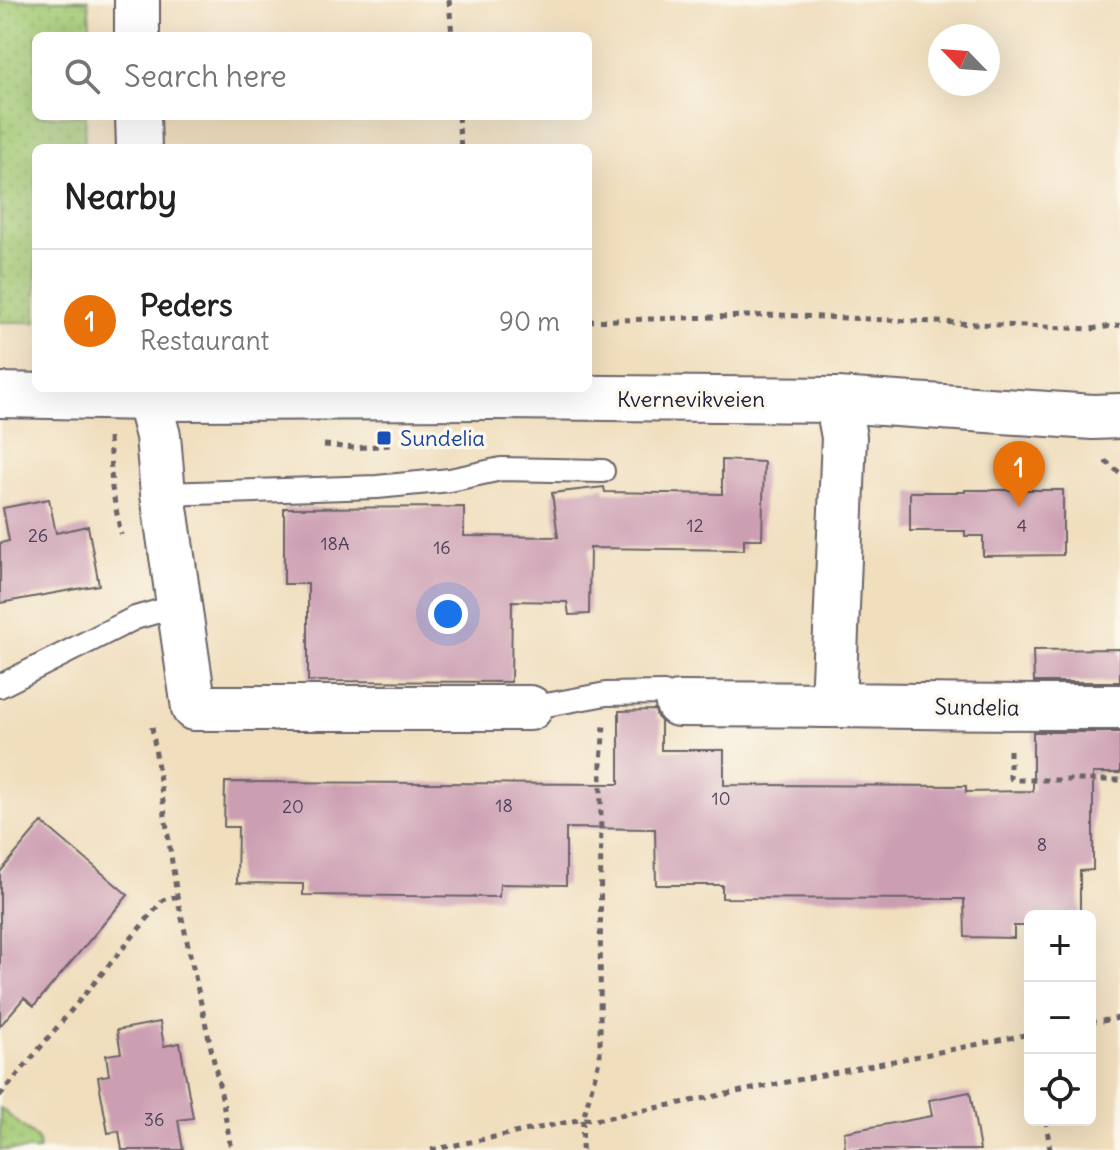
<!DOCTYPE html>
<meta charset="utf-8">
<style>
body{margin:0;font-family:Delius,sans-serif;background:#f6f6f6;color:#222}
.controls{position:absolute;right:24px;bottom:24px;display:grid;overflow:hidden;border-radius:12px;box-shadow:0 8px 32px #0002}
.controls button{width:72px;height:72px;display:grid;place-items:center;padding:0;border:0;border-bottom:2px solid #e0e0e0;background:#fff;color:#222;font:40px sans-serif}
.compass{position:absolute;left:928px;top:24px;width:72px;height:72px;border-radius:50%;background:#fff;box-shadow:0 8px 32px #0002;rotate:295deg}
.you{position:absolute;left:448px;top:614px;width:28px;height:28px;margin:-20px;border:6px solid #fff;border-radius:50%;background:#1a73e8;box-shadow:0 0 0 12px #1a73e833}
.badge{display:grid;place-items:center;width:52px;height:52px;border-radius:50%;background:#c8321e;color:#fff;font-size:26px;font-weight:700}
.pin{position:absolute;translate:-50% -66px;filter:drop-shadow(0 2px 4px #0008)}
.pin::after{content:'';position:absolute;top:42px;width:28px;height:24px;background:inherit;clip-path:polygon(0 0,100% 0,50% 100%)}
.list{margin:0;padding:0;list-style:none}
h2{display:flex;justify-content:space-between;align-items:center;height:104px;margin:0;padding:0 32px;font-size:34px}
h2 small{font-size:26px;font-weight:400;color:#767676}
.list li{display:grid;grid-template-columns:52px 1fr auto;gap:24px;align-items:center;box-sizing:border-box;height:144px;padding:0 32px;border-top:2px solid #e0e0e0}
.list b{display:block;font-size:30px;white-space:nowrap}
.list p{margin:0;font-size:26px;white-space:nowrap;color:#767676}
.list em{font-size:26px;font-style:normal;color:#767676}
.icon{flex:none;width:44px;height:44px;fill:none;stroke:currentColor;stroke-width:2;stroke-linecap:round;stroke-linejoin:round}
.map{position:relative;flex:none;width:1120px;height:1150px;overflow:hidden}
.search{position:absolute;background:#fff;box-shadow:0 8px 32px #0002;left:32px;top:32px;width:560px;height:88px;display:flex;align-items:center;gap:20px;box-sizing:border-box;padding:0 28px;border-radius:12px;color:#767676;font-size:30px}
.panel{position:absolute;background:#fff;box-shadow:0 8px 32px #0002;left:32px;top:144px;width:560px;height:248px;border-radius:12px}
.map>svg:first-child{display:block}
.grass{fill:url(#grass-dots);stroke:#627657;stroke-width:2}
.building{fill:#cc9eb2}
.lines{fill:none;stroke-linecap:round;stroke-linejoin:round}
.lane-casing{stroke:#6a6468;stroke-width:26}
.street-casing{stroke:#6a6468;stroke-width:48}
.secondary-casing{stroke:#6a6468;stroke-width:48}
.path{stroke:#6a6468;stroke-width:5;stroke-dasharray:6 6;stroke-linecap:butt}
.lane{stroke:#fff;stroke-width:22}
.street{stroke:#fff;stroke-width:44}
.secondary{stroke:#fff;stroke-width:44}
.transit-dot{fill:#1a4fb4;stroke:#fbf7ec;stroke-width:3}
.labels{text-anchor:middle;dominant-baseline:central;stroke-width:7;stroke-linejoin:round;paint-order:stroke}
.number-label{font-size:18px;fill:#4c4159}
.street-label{font-size:22px;fill:#22223b;stroke:#fbf7ec}
.transit-label{font-size:22px;fill:#164399;stroke:#fbf7ec;text-anchor:start}
</style>
<div class="map">
<svg width="1120" height="1150" viewBox="0 0 1120 1150">
<defs>
<pattern id="grass-dots" width="8" height="8" patternUnits="userSpaceOnUse" patternTransform="scale(2)"><rect width="8" height="8" fill="#a2c973"/><path d="M2 2h.1M6 6h.1" fill="none" stroke="#8bac64" stroke-width="1.8" stroke-linecap="round"/></pattern>
</defs>
<rect width="100%" height="100%" fill="#fbf7ec"/>
<filter id="ink" filterUnits="userSpaceOnUse"><feTurbulence type="fractalNoise" baseFrequency=".0125" numOctaves="2"/><feDisplacementMap in="SourceGraphic" scale="16" xChannelSelector="R" yChannelSelector="G"/><feConvolveMatrix kernelMatrix="1 2 1 2 8 2 1 2 1" color-interpolation-filters="sRGB"/></filter>
<filter id="wash" filterUnits="userSpaceOnUse"><feTurbulence type="fractalNoise" baseFrequency=".006" numOctaves="4" result="noise"/><feDisplacementMap in="SourceGraphic" scale="32" xChannelSelector="R" yChannelSelector="G"/><feGaussianBlur stdDeviation="1.8" result="paint"/><feColorMatrix in="noise" values="0 0 0 0 0 0 0 0 0 0 0 0 0 0 0 0 0 1.4 0 .05"/><feComposite in="paint" operator="in"/></filter>
<g filter="url(#wash)">
<rect width="100%" height="100%" fill="#f0debd"/>
<path class="grass" d="M 0,0 L 88,0 L 91,36 L 36,36 L 36,116 L 86,116 L 84,148 L 36,148 L 36,322 L 0,322 Z
M 0,1108 L 38,1139 L 39,1150 L 0,1150 Z"/>
<g id="blocks">
<path class="building" d="M 722,460 L 764,462 L 762,539 L 744,539 L 744,550 L 590,548 L 589,614 L 569,615 L 567,602 L 512,601 L 511,682 L 308,681 L 308,584 L 284,584 L 284,508 L 464,507 L 464,536 L 558,537 L 552,493 L 604,487 L 605,492 L 722,494 Z
M 965,490 L 1063,490 L 1063,555 L 983,556 L 983,536 L 965,536 L 965,531 L 910,531 L 910,492 L 965,492 Z
M 49,499 L 56,533 L 88,526 L 99,585 L 0,603 L 0,543 L 9,541 L 3,508 Z
M 1120,649 L 1120,682 L 1034,682 L 1033,650 Z
M 655,710 L 657,717 L 661,721 L 661,750 L 724,750 L 724,785 L 966,786 L 966,792 L 1033,791 L 1033,732 L 1120,732 L 1120,773 L 1093,773 L 1093,870 L 1080,871 L 1080,916 L 1030,916 L 1030,926 L 1014,926 L 1014,938 L 965,937 L 964,899 L 722,898 L 722,885 L 656,885 L 655,829 L 566,828 L 566,885 L 500,884 L 499,897 L 303,895 L 303,884 L 237,883 L 238,827 L 224,827 L 225,782 L 619,784 L 619,711 Z
M 42,822 L 128,895 L 34,1006 L 24,998 L 0,1026 L 0,872 Z
M 160,1022 L 164,1046 L 180,1043 L 193,1118 L 178,1120 L 183,1150 L 122,1150 L 119,1131 L 108,1133 L 98,1077 L 109,1075 L 106,1055 L 121,1053 L 117,1030 Z
M 970,1092 L 980,1150 L 845,1150 L 844,1132 L 932,1116 L 929,1100 Z"/>
</g>
</g>
<g filter="url(#ink)">
<use href="#blocks" fill-opacity="0" stroke="#6a6468" stroke-width="2"/>
<g class="lines">
<g class="lane-casing">
<path id="lane" d="M 163,494 L 377,487 L 450,480 L 501,469 L 603,471
M 0,686 L 135,618 L 180,605
M 530,708 L 606,694 L 664,693 L 678,704"/>
</g>
<g class="street-casing">
<path id="street" d="M 137,0 L 137,36
M 138,116 L 139,148
M 148,388 L 148,398 L 158,436 L 163,494 L 194,708 L 530,708
M 678,704 C 825,704 973,708 1120,707
M 833,704 L 844,437 L 837,400"/>
</g>
<g class="secondary-casing">
<path id="secondary" d="M 0,395 L 148,398 L 490,397 L 837,400 L 1093,417 L 1120,416"/>
</g>
<path class="path" d="M 449,0 L 452,36
M 458,116 L 461,148
M 588,321 L 778,315 L 1091,329 L 1120,325
M 109,438 L 112,488 L 121,535
M 324,445 L 355,448 L 390,445
M 1105,461 L 1120,473
M 152,727 L 177,896 L 223,1102 L 231,1150
M 1010,750 L 1010,778 L 1014,780 L 1120,780
M 1090,1023 L 1120,1018
M 1027,1035 L 1030,1048
M 0,1096 L 163,900 L 177,896
M 1046,1120 L 1050,1150
M 431,1150 L 583,1119 L 595,1120 L 1030,1034
M 582,1150 L 583,1119 L 600,1057 L 601,762 L 604,725"/>
<use href="#lane" class="lane"/>
<use href="#street" class="street"/>
<use href="#secondary" class="secondary"/>
</g>
</g>
<rect class="transit-dot" x="376" y="430" width="16" height="16" rx="4"/>
<g class="labels">
<g class="number-label">
<text x="695" y="525">12</text>
<text x="1022" y="525">4</text>
<text x="38" y="535">26</text>
<text x="335" y="543">18A</text>
<text x="442" y="547">16</text>
<text x="721" y="798">10</text>
<text x="504" y="805">18</text>
<text x="293" y="806">20</text>
<text x="1042" y="844">8</text>
<text x="154" y="1119">36</text>
</g>
<g class="street-label">
<text x="691" y="399">Kvernevikveien</text>
<text transform="translate(977 707) rotate(1)">Sundelia</text>
</g>
<g class="transit-label">
<text x="400" y="438">Sundelia</text>
</g>
</g>
</svg>
<div class="controls">
<button>+</button>
<button>−</button>
<button><svg class="icon" aria-label="locate" viewBox="0 0 24 24"><circle cx="12" cy="12" r="6"/><path d="M12 2v4M12 18v4M2 12h4M18 12h4"/></svg></button>
</div>
<svg class="compass" viewBox="-18 -18 36 36"><path d="M0-13l5 13h-10z" fill="#e53935"/><path d="M0 13l5-13h-10z" fill="#767676"/></svg>
<div class="you"></div>
<div class="pin badge" style="left:1019px;top:507px;background:#e8710a">1</div>
<div class="search"><svg class="icon" aria-label="search" viewBox="0 0 24 24"><circle cx="10" cy="10" r="6"/><path d="M15 15l6 6"/></svg>Search here</div>
<section class="panel">
<h2>Nearby<small></small></h2>
<ul class="list">
<li><span class="badge" style="background:#e8710a">1</span><div><b>Peders</b><p>Restaurant</p></div><em>90 m</em></li>
</ul>
</section>
</div>
